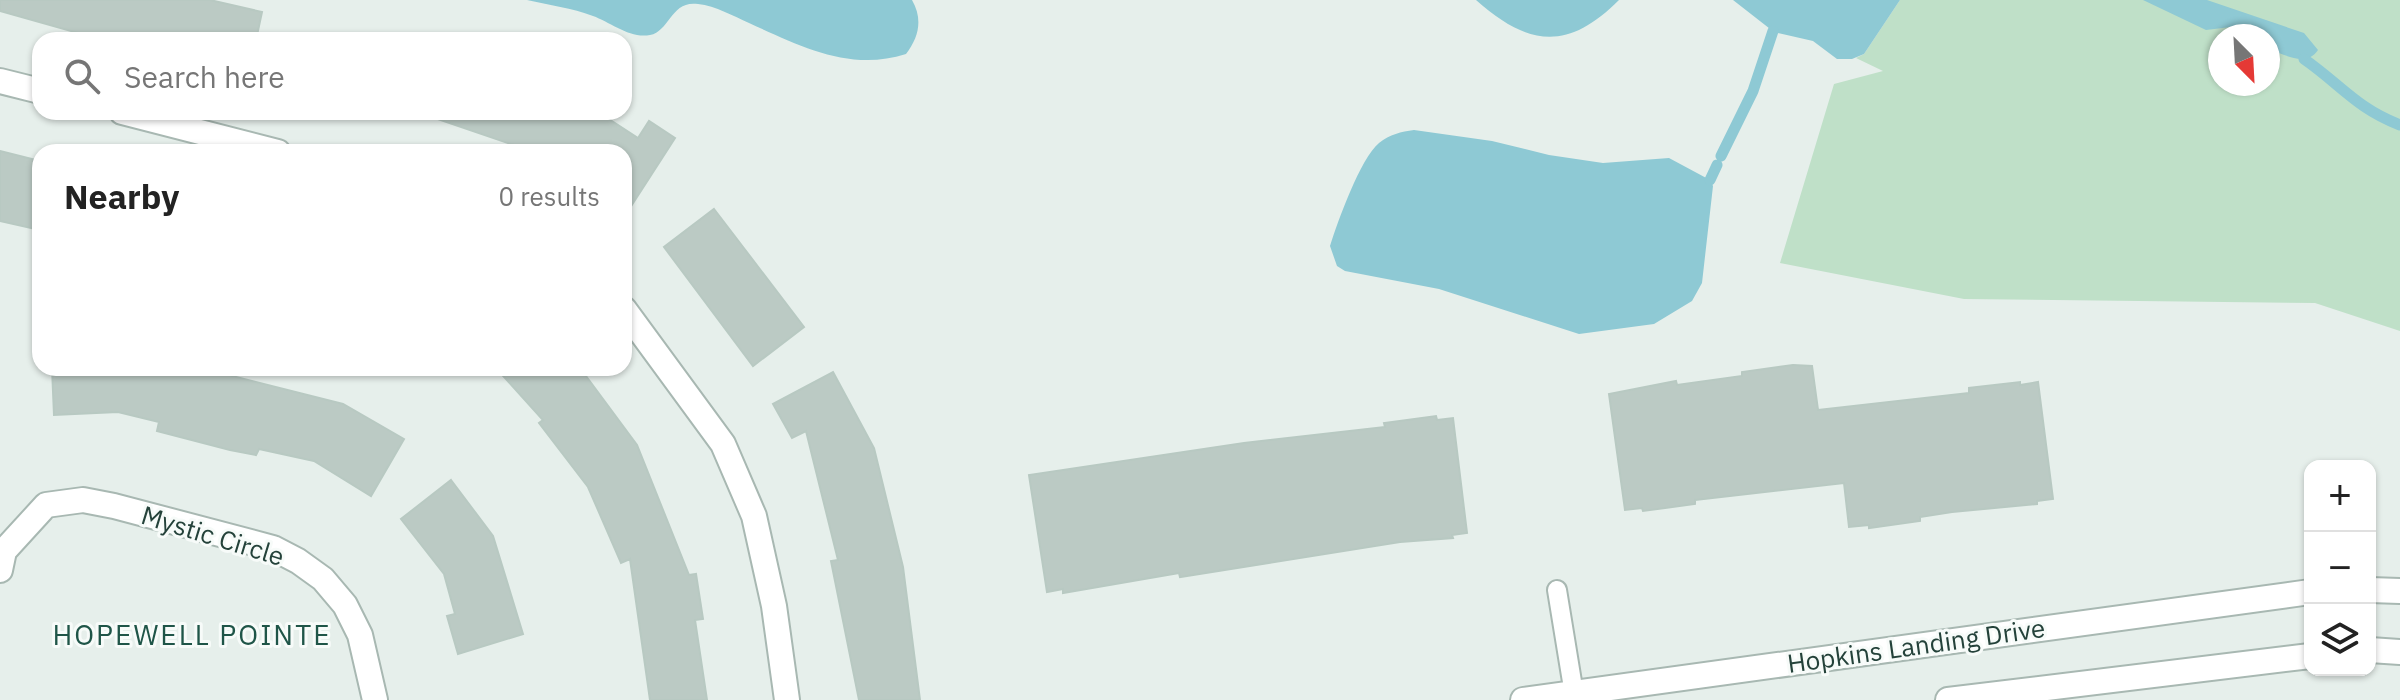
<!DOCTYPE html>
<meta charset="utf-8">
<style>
body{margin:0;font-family:"IBM Plex Sans",sans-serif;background:#f6f6f6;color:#222}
.controls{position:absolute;right:24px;bottom:24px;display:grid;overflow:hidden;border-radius:16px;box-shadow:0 2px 6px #0004}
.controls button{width:72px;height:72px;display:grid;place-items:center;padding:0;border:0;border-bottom:2px solid #e0e0e0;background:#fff;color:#222;font:40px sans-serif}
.compass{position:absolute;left:2208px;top:24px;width:72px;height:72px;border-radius:50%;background:#fff;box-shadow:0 2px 6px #0004;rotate:156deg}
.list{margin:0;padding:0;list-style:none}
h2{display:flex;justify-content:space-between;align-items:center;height:104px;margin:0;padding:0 32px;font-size:34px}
h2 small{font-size:26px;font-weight:400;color:#767676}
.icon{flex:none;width:44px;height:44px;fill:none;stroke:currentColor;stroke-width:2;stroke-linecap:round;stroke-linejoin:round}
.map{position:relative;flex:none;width:2400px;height:700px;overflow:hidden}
.search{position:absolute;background:#fff;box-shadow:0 2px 6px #0004;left:32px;top:32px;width:600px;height:88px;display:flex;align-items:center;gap:20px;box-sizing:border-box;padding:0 28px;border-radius:24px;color:#767676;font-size:30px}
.panel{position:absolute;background:#fff;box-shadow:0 2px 6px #0004;left:32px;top:144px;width:600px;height:232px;border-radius:24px}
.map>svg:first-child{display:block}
.green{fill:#bfe0c8;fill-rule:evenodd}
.water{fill:#8ec9d4}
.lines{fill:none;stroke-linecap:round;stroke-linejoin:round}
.stream{stroke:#8ec9d4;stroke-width:11}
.building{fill:#bbcac4;stroke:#b8c9c2;stroke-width:2}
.lane-casing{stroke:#a8b8b2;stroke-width:22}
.street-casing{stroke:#a8b8b2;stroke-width:28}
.lane{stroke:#fff;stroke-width:18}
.street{stroke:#fff;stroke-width:24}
.labels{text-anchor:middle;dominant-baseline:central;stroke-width:6;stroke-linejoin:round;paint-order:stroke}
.street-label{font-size:26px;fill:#24423a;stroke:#f7fbf9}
.neighbourhood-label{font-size:28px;letter-spacing:2px;fill:#1f5548;stroke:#f7fbf9}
</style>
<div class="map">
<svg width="2400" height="700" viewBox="0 0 2400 700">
<rect width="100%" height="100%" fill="#e6efeb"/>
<path class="green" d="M 1900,0 L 2400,0 L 2400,331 L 2315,303 L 1964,299 L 1780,263 L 1834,84 L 1883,71 L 1856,58 L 1864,54 ZM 2220,36 L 2268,36 L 2268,84 L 2220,84 Z"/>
<path class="water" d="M 527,0 L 912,0 C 923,19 919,37 906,54 C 850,72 800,46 749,23 C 733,16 716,6 698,4 C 671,0 670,31 650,35 C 630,39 610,22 593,16 C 572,8 549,5 527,0 Z
M 1476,0 L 1619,0 C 1568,51 1529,47 1476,0 Z
M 1733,0 L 1900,0 L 1864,54 L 1852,59 L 1837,59 L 1813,41 L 1774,32 Z
M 2143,0 L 2207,0 L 2304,33 L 2318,50 C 2306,68 2284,54 2268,49 L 2268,36 L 2246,36 L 2239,26 L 2206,30 Z
M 1414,130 L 1492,141 L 1549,155 L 1603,163 L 1669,158 L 1710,180 L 1713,186 L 1702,283 L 1692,301 L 1654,324 L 1579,334 L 1439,289 L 1345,271 L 1337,266 L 1330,246 C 1338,221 1360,159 1379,143 C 1390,134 1401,132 1414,130 Z"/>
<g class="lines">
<path class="stream" d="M 2304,59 C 2340,84 2356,108 2400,125
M 1721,156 L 1753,91 L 1773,31
M 1710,180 L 1717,165"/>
</g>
<path class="building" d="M 0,0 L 210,0 L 262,12 L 256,40 L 103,40 L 0,11 Z
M 433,112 L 598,112 L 638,138 L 649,121 L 675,138 L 624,217 L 624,152 L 534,152 L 432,117 Z
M 0,151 L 40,161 L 40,230 L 0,221 Z
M 714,209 L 804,327 L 753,366 L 664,247 Z
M 1793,365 L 1812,366 L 1818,410 L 1969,393 L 1969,388 L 2020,382 L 2020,385 L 2038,382 L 2053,499 L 2037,501 L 2037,504 L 1952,512 L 1920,517 L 1920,521 L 1869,528 L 1869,525 L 1849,527 L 1844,483 L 1695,500 L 1695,504 L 1643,511 L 1642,508 L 1625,510 L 1609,394 L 1676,381 L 1677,385 L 1742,376 L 1742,372 Z
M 52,368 L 201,368 L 343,404 L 404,439 L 371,496 L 314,461 L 259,449 L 256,455 L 230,450 L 157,431 L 159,422 L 118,412 L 54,415 Z
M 496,368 L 580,368 L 637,445 L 689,575 L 696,574 L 703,619 L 695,620 L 707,700 L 650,700 L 630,559 L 621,563 L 588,487 L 539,423 L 543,420 Z
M 833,372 L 874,448 L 903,567 L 920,700 L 859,700 L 831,561 L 838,560 L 806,431 L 792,438 L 773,404 Z
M 1436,416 L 1437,420 L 1453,418 L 1467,533 L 1452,535 L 1453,538 L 1400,542 L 1180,577 L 1179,573 L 1063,593 L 1063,589 L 1047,592 L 1029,475 L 1244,443 L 1385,427 L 1384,423 Z
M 451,480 L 493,536 L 523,634 L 458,654 L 447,616 L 455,614 L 444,574 L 401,519 Z"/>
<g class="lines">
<g class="lane-casing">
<path id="lane" d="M 1557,590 L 1575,700"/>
</g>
<g class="street-casing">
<path id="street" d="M 0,81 L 40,91
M 122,112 L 278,152
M 624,309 L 723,444 L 754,516 L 774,606 L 787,700
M 0,570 L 4,551 L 46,505 L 83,500 L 114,506 L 273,548 L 298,561 L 323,579 L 345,605 L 360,635 L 375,700
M 2370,590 L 2400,591
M 2370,650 L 2400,652
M 1523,700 L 2310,592
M 1948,700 L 2310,656"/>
</g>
<use href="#lane" class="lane"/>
<use href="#street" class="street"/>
</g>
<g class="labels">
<g class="street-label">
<text transform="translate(213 535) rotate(17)">Mystic Circle</text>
<text transform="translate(1916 645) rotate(-8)">Hopkins Landing Drive</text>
</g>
<g class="neighbourhood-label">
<text x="192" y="634">HOPEWELL POINTE</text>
</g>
</g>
</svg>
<div class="controls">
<button>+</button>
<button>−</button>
<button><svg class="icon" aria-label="layers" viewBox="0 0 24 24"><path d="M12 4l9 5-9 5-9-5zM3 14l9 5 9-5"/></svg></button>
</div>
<svg class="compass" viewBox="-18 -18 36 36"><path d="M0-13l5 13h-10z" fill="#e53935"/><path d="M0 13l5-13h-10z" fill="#767676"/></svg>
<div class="search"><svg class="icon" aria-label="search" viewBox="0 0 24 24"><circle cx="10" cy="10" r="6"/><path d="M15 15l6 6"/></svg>Search here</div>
<section class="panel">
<h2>Nearby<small>0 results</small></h2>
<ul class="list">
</ul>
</section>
</div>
